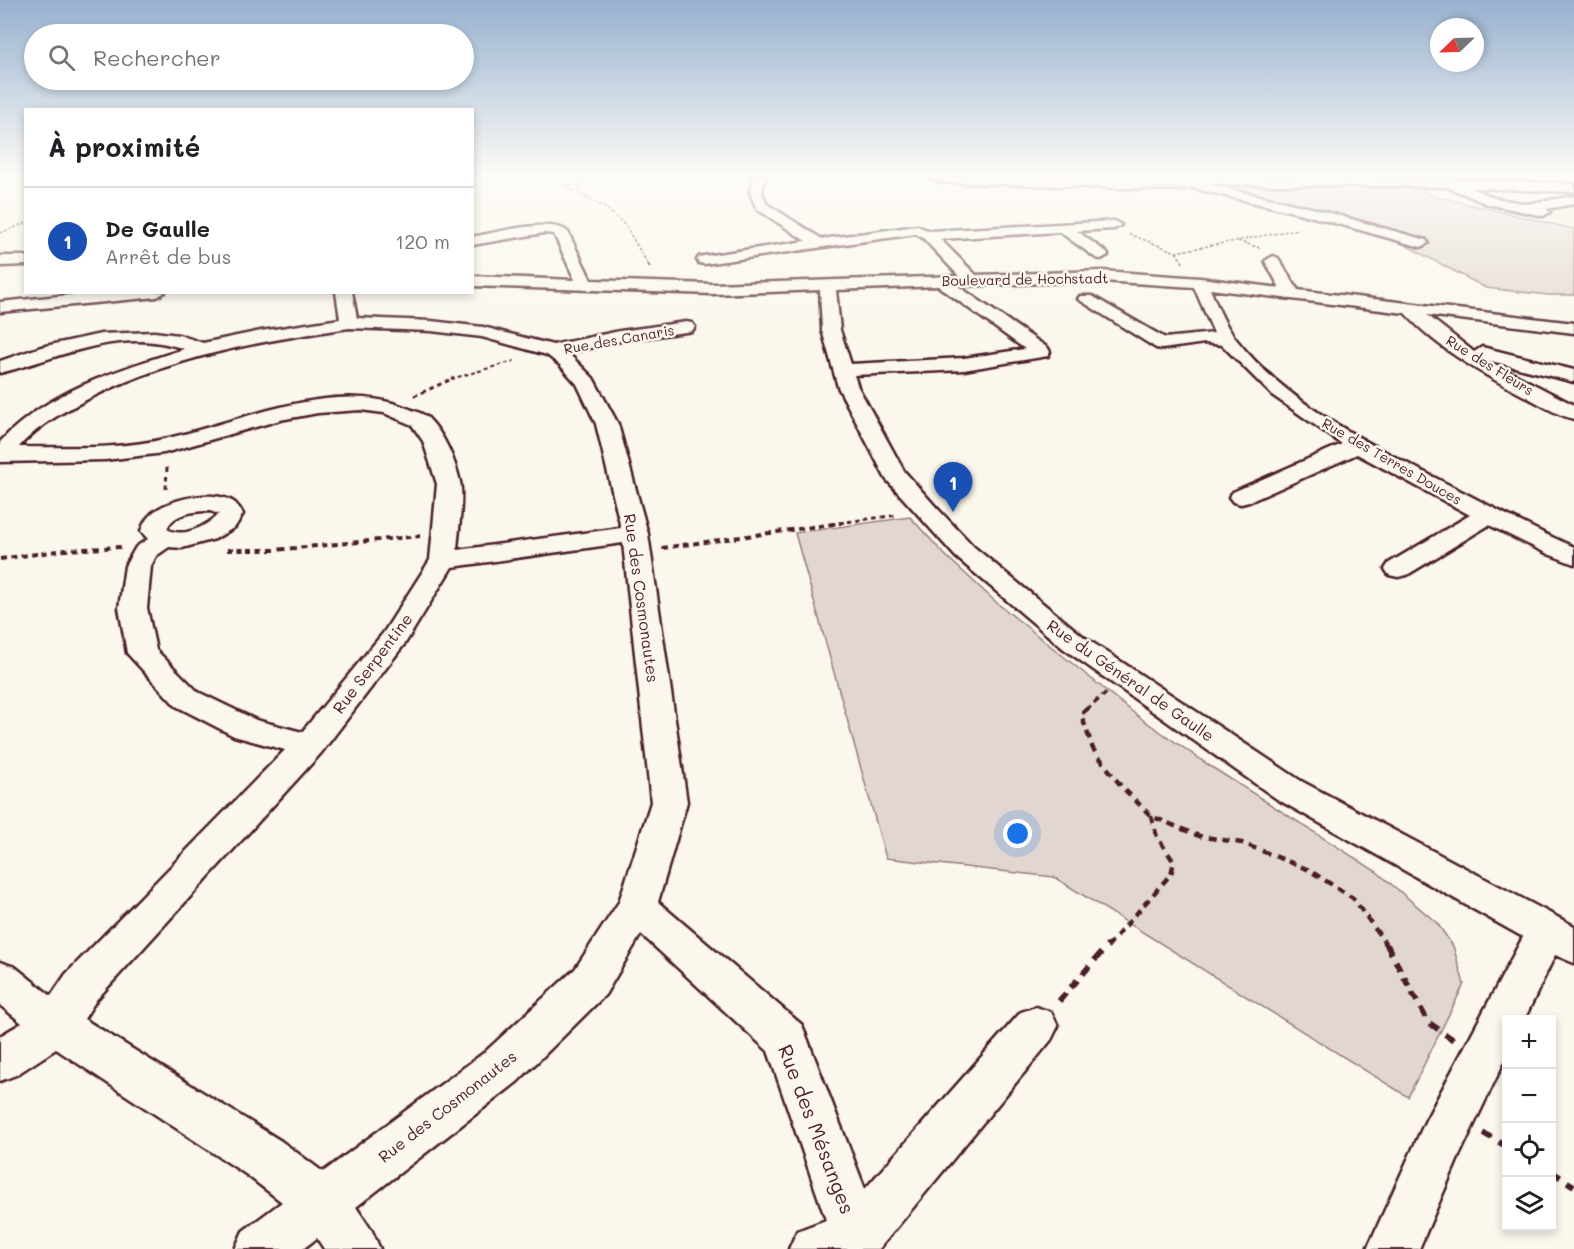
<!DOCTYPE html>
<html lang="fr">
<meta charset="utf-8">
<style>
body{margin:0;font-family:Mali,sans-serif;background:#f2f2f2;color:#202124}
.controls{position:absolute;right:18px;bottom:18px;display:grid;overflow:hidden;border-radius:0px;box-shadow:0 3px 9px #0003}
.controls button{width:54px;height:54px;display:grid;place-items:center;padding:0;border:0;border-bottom:2px solid #e0e0e0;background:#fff;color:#202124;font:30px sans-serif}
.compass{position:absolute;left:1430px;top:18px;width:54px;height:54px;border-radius:50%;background:#fff;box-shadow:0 3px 9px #0003;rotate:247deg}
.you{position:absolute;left:1018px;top:834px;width:21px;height:21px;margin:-15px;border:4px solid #fff;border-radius:50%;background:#1a73e8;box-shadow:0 0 0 9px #1a73e833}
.badge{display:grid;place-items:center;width:39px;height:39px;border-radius:50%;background:#c8321e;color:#fff;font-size:20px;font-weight:700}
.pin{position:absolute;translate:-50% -50px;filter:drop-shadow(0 2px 3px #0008)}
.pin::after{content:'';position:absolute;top:32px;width:21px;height:18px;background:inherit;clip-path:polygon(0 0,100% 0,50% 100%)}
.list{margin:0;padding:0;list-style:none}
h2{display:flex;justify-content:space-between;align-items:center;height:78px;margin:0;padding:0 24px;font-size:26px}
h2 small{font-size:20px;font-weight:400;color:#757577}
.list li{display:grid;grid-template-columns:39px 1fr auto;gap:18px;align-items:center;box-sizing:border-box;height:108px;padding:0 24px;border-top:2px solid #e0e0e0}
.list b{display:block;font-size:22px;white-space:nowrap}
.list p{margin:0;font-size:20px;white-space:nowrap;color:#757577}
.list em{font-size:20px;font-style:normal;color:#757577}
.icon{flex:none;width:33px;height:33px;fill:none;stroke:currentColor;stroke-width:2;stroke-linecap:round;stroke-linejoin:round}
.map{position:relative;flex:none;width:1574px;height:1249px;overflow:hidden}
.search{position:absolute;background:#fff;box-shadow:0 3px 9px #0003;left:24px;top:24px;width:450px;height:66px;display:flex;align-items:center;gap:15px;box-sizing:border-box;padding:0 21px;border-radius:33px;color:#757577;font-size:22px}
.panel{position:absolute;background:#fff;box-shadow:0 3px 9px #0003;left:24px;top:108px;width:450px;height:186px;border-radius:0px}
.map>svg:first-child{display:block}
.built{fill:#eee7de}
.green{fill:#e2d7d0;stroke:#967b7e;stroke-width:1.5}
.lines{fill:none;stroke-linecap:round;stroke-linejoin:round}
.minor-casing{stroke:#4a1f2b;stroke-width:5}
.major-casing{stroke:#4a1f2b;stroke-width:5}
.path-far5{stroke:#4a1f2b;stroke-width:1.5;stroke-dasharray:3 2;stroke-linecap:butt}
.path-far4{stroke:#4a1f2b;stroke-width:2;stroke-dasharray:4 3;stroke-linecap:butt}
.path-far3{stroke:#4a1f2b;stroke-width:3;stroke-dasharray:4.5 4;stroke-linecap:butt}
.path-far2{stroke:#4a1f2b;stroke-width:4;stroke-dasharray:6 4.5;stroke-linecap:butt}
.path-far1{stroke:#4a1f2b;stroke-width:4.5;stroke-dasharray:8 6;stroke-linecap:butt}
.path{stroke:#4a1f2b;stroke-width:6;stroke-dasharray:10 8;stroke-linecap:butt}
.minor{fill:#fbf7ec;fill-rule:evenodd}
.major{fill:#fbf7ec;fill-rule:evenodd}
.major-bridge-casing{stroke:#4a1f2b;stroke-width:18;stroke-linecap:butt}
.major-bridge{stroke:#fbf7ec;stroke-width:16}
.labels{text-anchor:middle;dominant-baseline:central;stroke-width:5;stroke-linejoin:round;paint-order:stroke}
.far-street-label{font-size:14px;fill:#4a1f2b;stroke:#fbf7ec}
.street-label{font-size:16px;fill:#4a1f2b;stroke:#fbf7ec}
.near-street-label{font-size:20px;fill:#4a1f2b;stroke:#fbf7ec}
</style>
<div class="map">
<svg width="1574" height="1249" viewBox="0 0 1574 1249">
<rect width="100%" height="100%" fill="#fbf7ec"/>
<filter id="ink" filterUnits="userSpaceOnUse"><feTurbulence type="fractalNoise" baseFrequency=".0167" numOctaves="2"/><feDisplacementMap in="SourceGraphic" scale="12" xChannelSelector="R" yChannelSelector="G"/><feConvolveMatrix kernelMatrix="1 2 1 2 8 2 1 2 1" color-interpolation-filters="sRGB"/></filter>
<g filter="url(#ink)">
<path class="built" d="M 1574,193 L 1574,226 L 1497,206 Z"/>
<path class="green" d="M 1203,184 L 1414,188 L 1438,197 L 1574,229 L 1574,295 L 1548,295 L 1486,288 L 1390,237 Z
M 910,517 L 944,554 L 997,603 L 1139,717 L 1210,766 L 1377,872 L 1437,923 L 1453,946 L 1464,984 L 1408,1097 L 1054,877 L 886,858 L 795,533 Z"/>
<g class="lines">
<g class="minor-casing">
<path id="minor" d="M 753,176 L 765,176 L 762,193 L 767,204 L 822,239 L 917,226 L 930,231 L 1114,221 L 1121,225 L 1114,229 L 1077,231 L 1106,252 L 1108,255 L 1101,259 L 1096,258 L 1060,232 L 940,239 L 976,275 L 1102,271 L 1200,278 L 1280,288 L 1265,261 L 1273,256 L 1278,258 L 1298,290 L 1574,323 L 1574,333 L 1427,315 L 1474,352 L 1482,347 L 1574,370 L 1574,382 L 1487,360 L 1574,405 L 1574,419 C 1559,416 1545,407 1532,400 C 1486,376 1440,351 1405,313 L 1210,289 C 1217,306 1224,323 1235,338 C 1289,407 1376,447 1451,486 C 1492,507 1532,529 1574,547 L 1574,564 L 1548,554 L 1489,525 L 1407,575 L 1398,577 L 1389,575 L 1385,569 L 1389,563 L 1470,515 L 1357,454 L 1249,502 L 1241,504 L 1233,502 L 1229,497 L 1233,492 L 1342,444 L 1272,395 L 1222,345 L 1205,343 L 1162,349 L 1156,348 L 1078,299 L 1080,296 L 1092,296 L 1165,338 L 1214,333 L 1194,287 L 1102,281 L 958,286 L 1048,348 L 1050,352 L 1048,356 L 964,370 L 854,375 L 858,387 L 904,471 L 935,506 L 974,547 L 1084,637 L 1301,781 L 1574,926 L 1574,963 L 1555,955 L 1524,1020 L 1506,1020 L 1506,1057 L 1459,1156 L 1419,1249 L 1367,1249 L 1425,1122 L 1523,937 L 1277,799 L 1064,649 L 956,557 L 886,479 L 838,387 L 822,330 L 820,290 L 713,294 L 472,286 L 472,276 L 575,280 L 554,234 L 544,233 L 472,245 L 472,237 C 494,233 552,217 568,232 L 591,280 L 713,284 L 959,276 L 923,238 L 916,234 L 704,264 L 699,263 L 697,260 L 699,257 L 704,256 L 806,241 L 757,209 L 750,193 ZM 938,286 L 1025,349 L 964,358 L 851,364 L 840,330 L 836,290 Z
M 927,176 L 1169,182 L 1157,177 L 1174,176 L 1315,209 L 1426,240 L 1428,243 L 1421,247 L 1306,215 L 1188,187 L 1182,190 L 938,182 Z
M 1449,179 L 1495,198 L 1527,204 L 1574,196 L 1574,204 L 1546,209 L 1550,212 L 1543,216 L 1487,204 L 1445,186 L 1443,183 Z
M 0,256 L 26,256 L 26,265 L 0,266 Z
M 100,292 L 165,292 L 157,297 L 0,312 L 0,302 Z
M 336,292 L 352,292 L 357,318 L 431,321 L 483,327 L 553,345 L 620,331 L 686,322 L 692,323 L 695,327 L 692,331 L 686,332 L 620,341 L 568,353 L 593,378 L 618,424 L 648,534 L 687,802 L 658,902 L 802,1025 L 865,1189 L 1021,1012 L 1036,1007 L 1051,1012 L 1058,1026 L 1051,1040 L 879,1249 L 789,1249 L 797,1231 L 826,1220 L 768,1051 L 641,934 L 605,995 L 517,1082 L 356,1207 L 372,1231 L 380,1249 L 324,1249 L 317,1238 L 303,1249 L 235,1249 L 243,1231 L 282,1202 L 247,1175 L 56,1049 L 16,1075 L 0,1081 L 0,1036 L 22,1023 L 0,1005 L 0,962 L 15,967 L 51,996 L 66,974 L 285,750 L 234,736 L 176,706 L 127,653 L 119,608 L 125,566 L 136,547 L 148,539 L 141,531 C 144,522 149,514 158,509 C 176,498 216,489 235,503 C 238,506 241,510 243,514 L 235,527 L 215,539 L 182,548 L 169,547 L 156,556 L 151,566 L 147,608 L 156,650 L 198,692 L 256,720 L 302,732 L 384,632 L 430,560 L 437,484 L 423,441 L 412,425 L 384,413 L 360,410 L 318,413 L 280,420 L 164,453 L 105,460 L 0,462 L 0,442 C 47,391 120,369 184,349 C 121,326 60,358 0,373 L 0,361 L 41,347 L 101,334 L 154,332 L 179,335 L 203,343 L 261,331 L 340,319 ZM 349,328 L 431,331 L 482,337 L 547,355 L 560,365 L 577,384 L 596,424 L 621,528 L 457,550 C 458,533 464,498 460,482 C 455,460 444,434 428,418 C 423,413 414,411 407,408 C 333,377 238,423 164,439 C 117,450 67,447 19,447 C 40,423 70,408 98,394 C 180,355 260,341 349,328 ZM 210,511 L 219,514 C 207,526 183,539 167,529 C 172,513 196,511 210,511 ZM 623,543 L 651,802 L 619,902 L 575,969 L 485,1052 L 323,1172 L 281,1141 L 84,1019 L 96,1000 L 321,753 L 406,642 L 452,567 Z"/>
</g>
<g class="major-casing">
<path id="major" d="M 965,176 L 1161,176 L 1163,179 L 1156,183 L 972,180 Z
M 1196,176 L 1449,179 L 1574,184 L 1574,192 L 1449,187 L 1197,184 L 1190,180 Z"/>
</g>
<path class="path-far5" d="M 580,176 L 583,184 L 565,186 L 607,209 L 625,225 L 649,266
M 778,176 L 914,178
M 0,233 L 26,223
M 1129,234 L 1176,252 L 1299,229
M 1238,241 L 1260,248
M 1176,252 L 1184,264"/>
<path class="path-far4" d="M 648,264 L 651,269
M 451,379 L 514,361"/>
<path class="path-far3" d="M 414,396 L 454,378
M 166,489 L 167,467
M 831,524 L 898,515"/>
<path class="path-far2" d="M 662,548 L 841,523
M 227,550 L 274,550 L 420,536
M 0,559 L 65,550 L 121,547
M 1086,710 L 1106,693"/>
<path class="path-far1" d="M 1088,708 L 1081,714 L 1093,749 L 1121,786 L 1151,816 L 1199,836 L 1242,843 L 1307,869 L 1353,898 L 1388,947
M 1107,947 L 1171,874 L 1174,862 L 1157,837 L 1151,816"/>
<path class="path" d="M 1387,945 L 1428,1022 L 1455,1041
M 1059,1001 L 1108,945
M 1483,1133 L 1506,1146
M 1552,1172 L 1574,1186"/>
<use href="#minor" class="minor"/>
<use href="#major" class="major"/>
<g class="major-bridge-casing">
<path id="major-bridge" d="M 1156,179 L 1197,180"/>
</g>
<use href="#major-bridge" class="major-bridge"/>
</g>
</g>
<linearGradient id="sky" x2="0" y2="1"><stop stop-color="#97b1cf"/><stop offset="0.5" stop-color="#fdfbf6"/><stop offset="1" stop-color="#fdfbf6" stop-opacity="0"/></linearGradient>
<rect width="1574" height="351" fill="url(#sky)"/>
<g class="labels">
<g class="far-street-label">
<text transform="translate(1025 279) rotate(-1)">Boulevard de Hochstadt</text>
<text transform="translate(619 339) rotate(-10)">Rue des Canaris</text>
<text transform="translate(1490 365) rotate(32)">Rue des Fleurs</text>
<text transform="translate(1392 461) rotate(30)">Rue des Terres Douces</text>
</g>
<g class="street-label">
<text transform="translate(642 598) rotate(82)">Rue des Cosmonautes</text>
<text transform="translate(372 663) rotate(-53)">Rue Serpentine</text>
<text transform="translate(1131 680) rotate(35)">Rue du Général de Gaulle</text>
<text transform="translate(447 1106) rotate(-38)">Rue des Cosmonautes</text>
</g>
<g class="near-street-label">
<text transform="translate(817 1129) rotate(69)">Rue des Mésanges</text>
</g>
</g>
</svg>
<div class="controls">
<button>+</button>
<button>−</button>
<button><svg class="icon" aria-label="locate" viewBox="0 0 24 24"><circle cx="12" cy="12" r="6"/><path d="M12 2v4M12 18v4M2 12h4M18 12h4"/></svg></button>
<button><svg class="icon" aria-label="layers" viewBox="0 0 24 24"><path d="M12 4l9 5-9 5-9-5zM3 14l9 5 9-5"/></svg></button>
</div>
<svg class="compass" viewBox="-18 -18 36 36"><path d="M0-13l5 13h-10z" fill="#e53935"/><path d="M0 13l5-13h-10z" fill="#757577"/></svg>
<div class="you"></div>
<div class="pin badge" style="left:953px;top:512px;background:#1a4fb4">1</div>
<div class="search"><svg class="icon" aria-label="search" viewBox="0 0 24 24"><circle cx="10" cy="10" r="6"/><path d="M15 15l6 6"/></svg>Rechercher</div>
<section class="panel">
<h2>À proximité<small></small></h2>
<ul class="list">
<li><span class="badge" style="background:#1a4fb4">1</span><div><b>De Gaulle</b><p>Arrêt de bus</p></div><em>120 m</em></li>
</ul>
</section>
</div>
